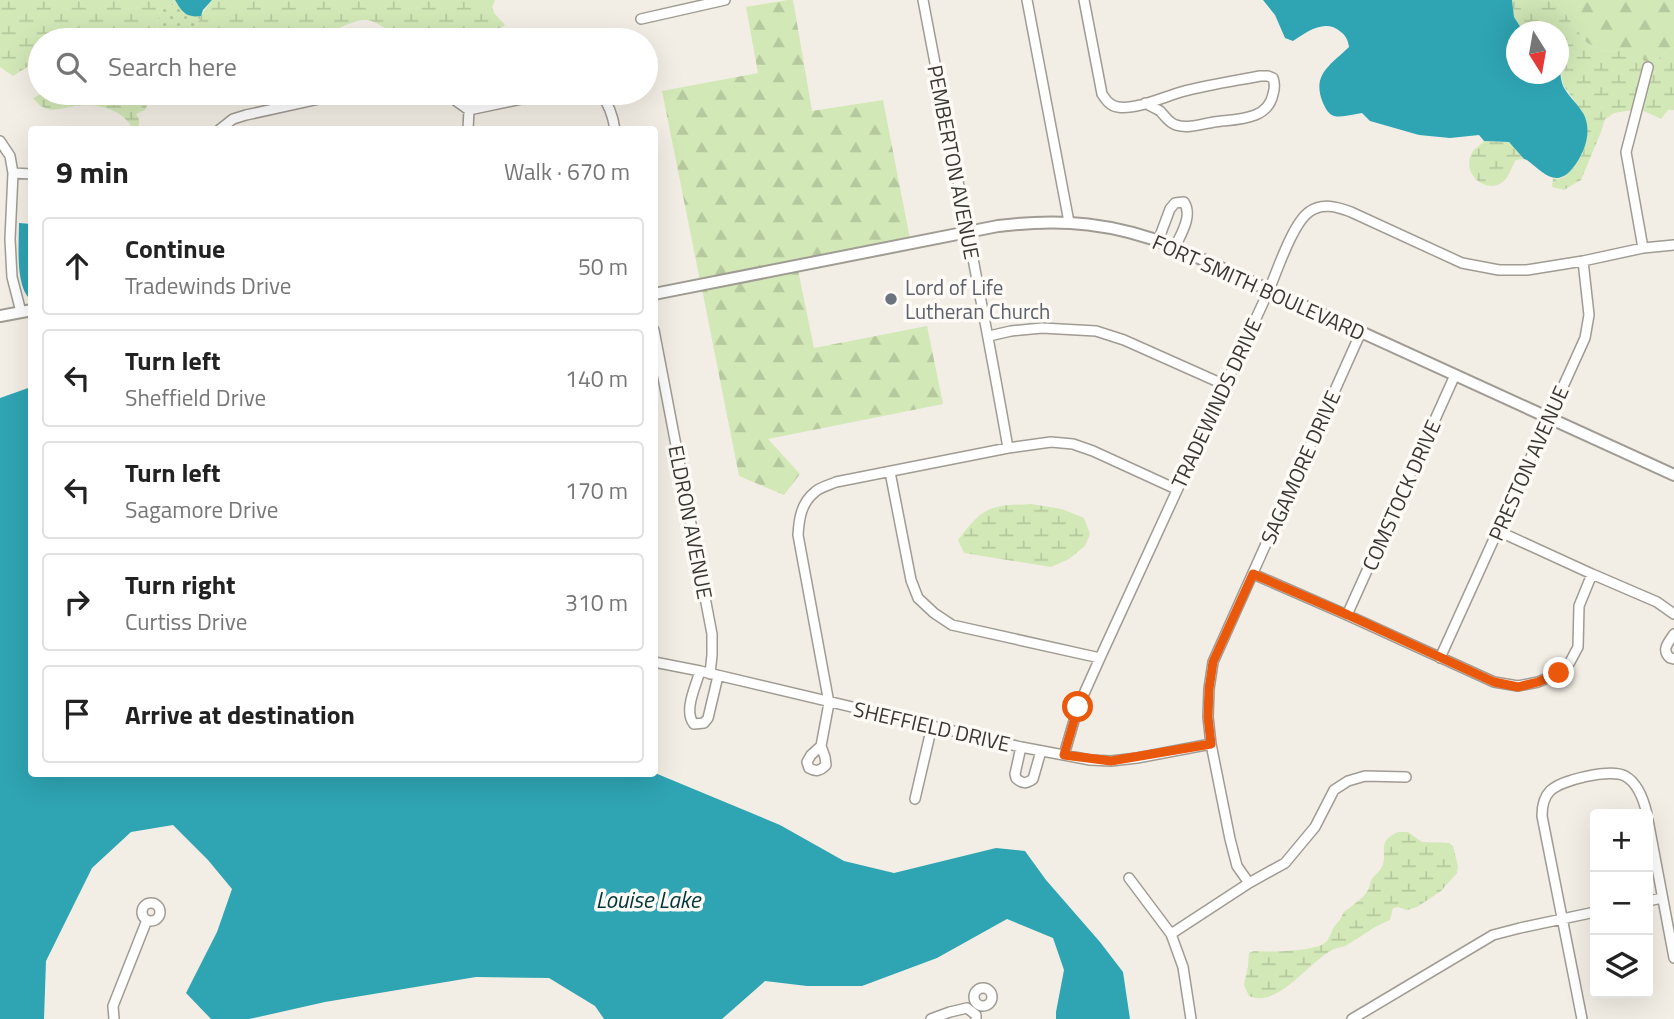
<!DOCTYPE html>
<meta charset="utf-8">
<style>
body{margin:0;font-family:"Titillium Web",sans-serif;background:#f6f6f6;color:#222}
.controls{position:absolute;right:21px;bottom:21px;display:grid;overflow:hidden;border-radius:7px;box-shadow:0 7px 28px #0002}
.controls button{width:63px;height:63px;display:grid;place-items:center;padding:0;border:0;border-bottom:2px solid #e0e0e0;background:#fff;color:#222;font:35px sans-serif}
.compass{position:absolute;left:1506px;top:21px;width:63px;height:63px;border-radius:50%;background:#fff;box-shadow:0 7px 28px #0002;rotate:169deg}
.stop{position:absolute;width:21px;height:21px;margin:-16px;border:5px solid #ea580c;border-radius:50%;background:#fff}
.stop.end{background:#ea580c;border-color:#fff;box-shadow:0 2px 7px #0008}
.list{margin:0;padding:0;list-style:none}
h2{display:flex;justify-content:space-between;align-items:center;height:91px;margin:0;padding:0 28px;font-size:30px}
h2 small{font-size:23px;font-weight:400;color:#767676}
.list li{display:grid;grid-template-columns:46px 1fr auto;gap:21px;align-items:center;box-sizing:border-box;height:98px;margin:0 14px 14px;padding:0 14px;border:2px solid #e0e0e0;border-radius:7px}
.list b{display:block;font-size:26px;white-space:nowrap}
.list p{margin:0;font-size:23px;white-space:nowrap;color:#767676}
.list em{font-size:23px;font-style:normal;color:#767676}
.icon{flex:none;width:38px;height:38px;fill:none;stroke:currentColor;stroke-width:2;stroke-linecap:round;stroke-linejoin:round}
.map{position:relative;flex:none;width:1674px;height:1019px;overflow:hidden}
.search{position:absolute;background:#fff;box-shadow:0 7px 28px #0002;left:28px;top:28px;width:630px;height:77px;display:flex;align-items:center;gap:18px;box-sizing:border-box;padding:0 24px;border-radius:38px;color:#767676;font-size:26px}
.panel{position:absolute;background:#fff;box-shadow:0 7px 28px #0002;left:28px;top:126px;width:630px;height:651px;border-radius:7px}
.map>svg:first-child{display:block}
.grass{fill:url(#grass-dots)}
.forest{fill:url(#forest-firs)}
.wetland{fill:url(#wetland-marsh)}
.water{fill:#2fa4b3}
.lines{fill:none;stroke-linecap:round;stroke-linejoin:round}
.minor-casing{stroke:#a09b93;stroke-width:12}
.tertiary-casing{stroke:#a09b93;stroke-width:14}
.minor{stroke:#fff;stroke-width:9}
.tertiary{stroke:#fff;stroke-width:10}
.route{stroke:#ea580c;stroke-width:9}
.worship-dot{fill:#6b7280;stroke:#fefbf6;stroke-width:2.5}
.labels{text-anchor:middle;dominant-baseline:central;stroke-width:7;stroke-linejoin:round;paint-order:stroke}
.street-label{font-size:21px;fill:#393734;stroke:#fefbf6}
.worship-label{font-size:21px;fill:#5b616d;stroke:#fefbf6;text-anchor:start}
.water-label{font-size:23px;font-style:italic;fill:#00363c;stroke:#fefbf6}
</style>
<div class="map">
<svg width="1674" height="1019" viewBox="0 0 1674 1019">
<defs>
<pattern id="grass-dots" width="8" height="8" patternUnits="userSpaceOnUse" patternTransform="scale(1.75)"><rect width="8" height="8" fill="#d2e8b7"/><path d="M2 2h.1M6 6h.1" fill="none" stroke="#b5c89e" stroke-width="1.8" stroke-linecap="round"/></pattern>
<pattern id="forest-firs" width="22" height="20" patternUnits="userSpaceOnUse" patternTransform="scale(1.75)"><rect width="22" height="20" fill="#d2e8b7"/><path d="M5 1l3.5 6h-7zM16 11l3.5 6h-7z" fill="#b5c89e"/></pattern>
<pattern id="wetland-marsh" width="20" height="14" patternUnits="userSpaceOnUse" patternTransform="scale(1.75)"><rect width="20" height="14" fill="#d2e8b7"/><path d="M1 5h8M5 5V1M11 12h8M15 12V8" fill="none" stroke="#b5c89e"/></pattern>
</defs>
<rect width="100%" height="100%" fill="#f3eee5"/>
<path class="grass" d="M 176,3 C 187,13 184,17 201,16 L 197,25 L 196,40 L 158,40 C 157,21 155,8 176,3 Z"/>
<path class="forest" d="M 788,0 L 793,0 L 812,111 L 883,100 L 910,239 L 700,281 L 662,91 L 758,73 L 746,7 Z
M 1555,0 L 1674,0 L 1674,47 L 1663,54 L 1656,62 L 1644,61 L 1616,51 L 1606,52 L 1587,43 Z
M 798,270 L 814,348 L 927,326 L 943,404 L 768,439 L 800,474 L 784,495 L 739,476 L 702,289 Z"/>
<path class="wetland" d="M 0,0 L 175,0 L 176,3 C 155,8 157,21 158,40 L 40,40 L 40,63 L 32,64 L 13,76 L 0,67 Z
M 212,0 L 495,0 L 492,8 L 495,14 L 505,25 L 485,40 L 401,40 C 392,33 378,21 366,20 C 354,19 328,33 319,40 L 196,40 C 196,20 201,15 212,0 Z
M 1512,0 L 1555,0 L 1587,43 L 1606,52 L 1616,51 L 1640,53 L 1644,61 L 1656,62 L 1663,54 L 1674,47 L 1674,110 L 1668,110 L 1661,119 L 1644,111 L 1640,110 L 1652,65 L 1645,62 L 1632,110 L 1614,113 L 1605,119 L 1601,132 L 1581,180 L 1564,190 L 1552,187 L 1553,178 L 1558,179 L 1564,177 L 1575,166 L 1583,153 L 1587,134 L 1574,100 L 1563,85 L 1559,58 L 1558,32 L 1523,31 L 1514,17 Z
M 55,93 L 150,93 L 152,95 L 145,110 L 136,114 L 139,119 L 139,129 L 149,129 L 133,129 C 122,108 97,103 74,106 C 63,108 52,113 41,106 C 40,106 34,99 33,98 L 41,94 Z
M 1484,141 L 1509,142 L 1524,159 L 1516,160 C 1512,166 1510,174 1505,180 C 1488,197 1460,174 1472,153 C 1475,147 1480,146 1484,141 Z
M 1031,504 L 1062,509 L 1084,518 L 1090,534 L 1085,546 L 1069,559 L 1051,567 L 964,553 L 958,540 C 966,530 975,517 986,511 C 999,504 1017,505 1031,504 Z
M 1398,832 L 1408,832 L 1422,842 L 1449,843 L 1453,846 L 1458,866 L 1457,873 L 1441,891 L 1417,907 L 1407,910 L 1398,907 L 1393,908 L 1390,920 C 1373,926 1363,936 1347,945 C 1342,948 1337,947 1332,950 C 1309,962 1277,1009 1249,996 L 1244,985 L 1248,966 L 1249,953 L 1254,951 C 1269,952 1315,952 1326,942 C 1330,938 1331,932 1334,927 C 1338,921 1341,920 1343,913 C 1351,906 1363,899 1368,890 C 1370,886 1370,882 1372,879 C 1374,875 1378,873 1380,870 C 1391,855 1373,843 1398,832 Z"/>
<path class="water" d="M 175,0 L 212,0 L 203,10 L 201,16 C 186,18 182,12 175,0 Z
M 1263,0 L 1512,0 L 1514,17 L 1523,31 L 1516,32 L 1516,74 L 1558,74 L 1559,59 C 1560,67 1560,78 1563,86 C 1568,96 1577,103 1583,113 C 1593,130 1585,154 1572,169 C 1555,189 1542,171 1527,160 L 1524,159 L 1509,142 L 1484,141 L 1479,135 L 1450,138 L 1419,135 L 1370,121 L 1362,113 C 1353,114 1343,118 1334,116 C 1328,114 1326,109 1323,103 C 1311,74 1331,65 1349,47 C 1348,40 1346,36 1341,32 C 1325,18 1307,32 1293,41 L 1285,38 L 1275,15 Z
M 19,223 L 31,224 L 32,298 L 30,299 C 15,285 19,243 19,223 Z
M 31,387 L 32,774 L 655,773 L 780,825 L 844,861 L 894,873 L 996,848 L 1025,851 L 1046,880 L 1100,942 L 1123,972 L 1130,1019 L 1056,1019 L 1056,1012 L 1064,970 L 1053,938 L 1007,919 L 937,958 L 862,986 L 807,986 L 765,981 L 722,1019 L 604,1019 L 595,1006 L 549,978 L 476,977 L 325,1002 L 249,1019 L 211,1019 L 186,993 L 217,932 L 232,889 L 208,860 L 173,825 L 131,832 L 92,868 L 46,961 L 44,1019 L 0,1019 L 0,398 Z"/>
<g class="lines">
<g class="minor-casing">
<path id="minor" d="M 923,0 C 951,149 982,298 1008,448
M 1027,0 L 1069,222
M 1084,0 L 1102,94 C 1106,100 1110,106 1118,107 C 1135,110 1164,97 1181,92 C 1207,85 1234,81 1260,76 L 1268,76 L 1273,78 C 1275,84 1275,88 1273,94 C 1268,121 1235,119 1214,122 C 1202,124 1188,129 1176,125 C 1169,123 1165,116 1160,111 C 1155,108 1150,106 1145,103
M 641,19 L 725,0
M 445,93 L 469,110 L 550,93
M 600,93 C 609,104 613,115 615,130
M 219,130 L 233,119 L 246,115 L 346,93
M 468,130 L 469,110
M 0,141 L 10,156 L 13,173 L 10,239 L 12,277 L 21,312
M 13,173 L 32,174
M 1158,241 L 1170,209 L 1175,203 L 1184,202 C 1193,216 1181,234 1175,247
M 1643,248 L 1626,152 L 1648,67
M 654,330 L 712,634 L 712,655 L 710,674
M 989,336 L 1011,331 L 1042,328 L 1096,331 L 1124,340 L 1225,385
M 890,472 L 911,580 L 918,598 L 934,613 L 952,625 L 1100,658
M 1498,531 L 1592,574 L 1657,602 L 1674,614
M 1253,574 L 1347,615 L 1494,682 L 1518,686 L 1538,682 L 1559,673 L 1570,662 L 1578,647 L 1579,606 L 1592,574
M 1347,615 L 1455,375
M 1674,634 C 1668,643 1661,650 1670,658 L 1674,659
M 1440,658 L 1585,338 L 1589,315 L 1583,261
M 654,662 L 700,671 L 1021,747 L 1090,760 L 1111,761 L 1137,758 L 1211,744
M 700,671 C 696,686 683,711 694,724 L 704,723 L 708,718 L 718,676
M 821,746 L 825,757 L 826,765 C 820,771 816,772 809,768 L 807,762 L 811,755 L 821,746 L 829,703 L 798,535 C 799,519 801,503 815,492 C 820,487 830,485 836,482 L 1008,448 L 1051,442 L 1073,444 L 1093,451 L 1176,489
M 1021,747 L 1015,774 L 1016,778 C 1022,784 1026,784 1033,779 L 1041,751
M 1064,755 L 1078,707 L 1100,658 L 1269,290 C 1277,271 1293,223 1309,212 C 1322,202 1338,207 1351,212 L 1462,263 L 1499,270 L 1527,270 L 1583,261 L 1643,248 L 1674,245
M 915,799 L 932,726
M 1648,820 L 1674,958
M 1129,878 L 1171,934 L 1183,967 L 1191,1019
M 1249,883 L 1237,866 L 1230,839 L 1211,744 L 1208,717 L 1209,689 L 1213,662 L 1361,332
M 1648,901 L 1662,898
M142 912a9 9 0 1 1 18 0a9 9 0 1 1-18 0Z
M 1171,934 L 1249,883 L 1285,863 L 1315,827 L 1334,790 L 1348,781 L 1365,776 L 1406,777
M974 997a9 9 0 1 1 18 0a9 9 0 1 1-18 0Z
M 114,1019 L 113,1006 L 147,920
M 931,1019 L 950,1012 L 967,1008 L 976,1015 L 976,1019
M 1352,1019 L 1493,935 L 1520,928 L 1595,912
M 1582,1019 L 1542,816 C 1542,807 1543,798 1550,791 C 1561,780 1611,768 1625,776 C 1638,783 1644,801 1647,814"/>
</g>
<g class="tertiary-casing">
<path id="tertiary" d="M 654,294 L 998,226 C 1063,218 1114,223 1175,247 L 1674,475
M 0,316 L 32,310"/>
</g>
<use href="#minor" class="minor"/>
<use href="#tertiary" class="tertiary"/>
</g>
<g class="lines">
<path class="route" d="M 1078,707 L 1064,755 L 1111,761 L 1211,744 L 1208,717 L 1209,689 L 1213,662 L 1253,574 L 1348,615 L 1494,682 L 1518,687 L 1538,682 L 1559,673"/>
</g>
<circle class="worship-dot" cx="891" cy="299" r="7"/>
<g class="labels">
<g class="street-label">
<text transform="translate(954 162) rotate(79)">PEMBERTON AVENUE</text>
<text transform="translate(1259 287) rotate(24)">FORT SMITH BOULEVARD</text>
<text transform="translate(1216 403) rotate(-65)">TRADEWINDS DRIVE</text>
<text transform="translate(1528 463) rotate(-66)">PRESTON AVENUE</text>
<text transform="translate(1300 467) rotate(-66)">SAGAMORE DRIVE</text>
<text transform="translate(1401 495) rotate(-66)">COMSTOCK DRIVE</text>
<text transform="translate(691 522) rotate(79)">ELDRON AVENUE</text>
<text transform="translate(932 726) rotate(13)">SHEFFIELD DRIVE</text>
</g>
<g class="worship-label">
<text x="905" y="287">Lord of Life<tspan x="905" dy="24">Lutheran Church</tspan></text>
</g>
<g class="water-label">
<text x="648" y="899">Louise Lake</text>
</g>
</g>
</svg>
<div class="controls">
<button>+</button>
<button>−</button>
<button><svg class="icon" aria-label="layers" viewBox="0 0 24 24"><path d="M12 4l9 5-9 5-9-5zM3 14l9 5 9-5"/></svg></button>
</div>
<svg class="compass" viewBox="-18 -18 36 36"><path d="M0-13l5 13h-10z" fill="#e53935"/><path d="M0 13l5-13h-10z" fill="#767676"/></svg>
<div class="stop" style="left:1078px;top:707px"></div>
<div class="stop end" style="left:1559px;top:673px"></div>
<div class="search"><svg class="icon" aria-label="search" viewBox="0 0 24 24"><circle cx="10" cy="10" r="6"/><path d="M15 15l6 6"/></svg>Search here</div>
<section class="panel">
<h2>9 min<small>Walk · 670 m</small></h2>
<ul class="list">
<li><svg class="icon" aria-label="ahead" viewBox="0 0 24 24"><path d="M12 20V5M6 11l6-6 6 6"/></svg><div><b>Continue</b><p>Tradewinds Drive</p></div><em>50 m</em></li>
<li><svg class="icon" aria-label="left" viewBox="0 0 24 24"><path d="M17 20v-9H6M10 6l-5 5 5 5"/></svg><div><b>Turn left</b><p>Sheffield Drive</p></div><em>140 m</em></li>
<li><svg class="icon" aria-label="left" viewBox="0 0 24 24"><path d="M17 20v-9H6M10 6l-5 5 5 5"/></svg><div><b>Turn left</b><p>Sagamore Drive</p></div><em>170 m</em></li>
<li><svg class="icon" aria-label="right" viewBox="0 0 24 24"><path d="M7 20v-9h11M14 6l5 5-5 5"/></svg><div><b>Turn right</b><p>Curtiss Drive</p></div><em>310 m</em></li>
<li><svg class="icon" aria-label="arrive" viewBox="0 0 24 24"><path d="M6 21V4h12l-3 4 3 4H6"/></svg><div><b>Arrive at destination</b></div></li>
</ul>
</section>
</div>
